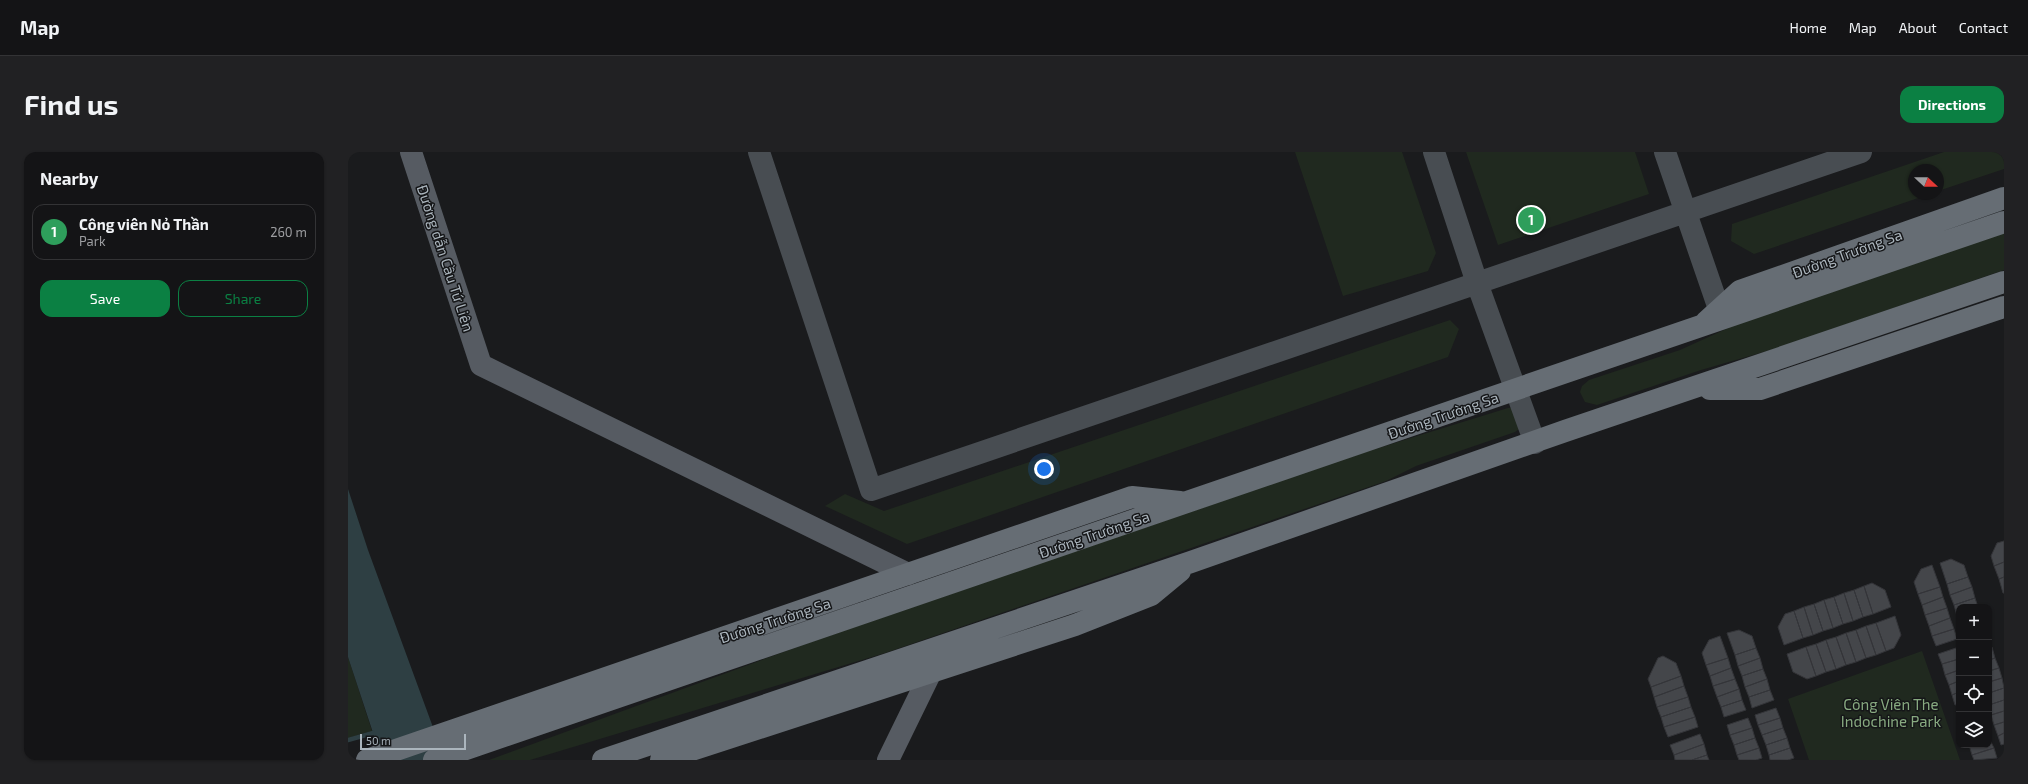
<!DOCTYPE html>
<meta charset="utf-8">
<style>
body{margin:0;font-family:"Exo 2",sans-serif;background:#212123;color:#f1f3f6}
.controls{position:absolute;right:12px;bottom:12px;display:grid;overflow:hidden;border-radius:8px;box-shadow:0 1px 3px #0004}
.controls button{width:36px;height:36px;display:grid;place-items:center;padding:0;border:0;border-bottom:1px solid #333335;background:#141416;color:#f1f3f6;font:20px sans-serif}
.compass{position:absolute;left:1560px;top:12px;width:36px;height:36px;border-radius:50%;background:#141416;box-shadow:0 1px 3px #0004;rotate:112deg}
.scale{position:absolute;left:12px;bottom:10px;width:106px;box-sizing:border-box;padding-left:4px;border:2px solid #abb5bd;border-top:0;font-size:11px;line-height:14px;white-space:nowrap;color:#abb5bd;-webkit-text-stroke:3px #151618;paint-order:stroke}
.you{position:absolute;left:696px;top:317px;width:14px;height:14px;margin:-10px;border:3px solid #fff;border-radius:50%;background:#1a73e8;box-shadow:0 0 0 6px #1a73e833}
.badge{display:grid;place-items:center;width:26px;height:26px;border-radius:50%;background:#0b8043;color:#fff;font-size:13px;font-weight:700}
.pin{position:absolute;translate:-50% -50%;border:2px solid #fff;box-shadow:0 1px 4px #0006}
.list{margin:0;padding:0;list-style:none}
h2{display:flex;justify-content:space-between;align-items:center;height:52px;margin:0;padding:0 16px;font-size:17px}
h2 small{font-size:13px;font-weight:400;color:#9d9ea1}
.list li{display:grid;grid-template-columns:26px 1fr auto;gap:12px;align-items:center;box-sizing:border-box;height:56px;margin:0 8px 8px;padding:0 8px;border:1px solid #333335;border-radius:12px}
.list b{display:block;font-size:15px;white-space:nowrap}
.list p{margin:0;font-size:13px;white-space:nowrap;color:#9d9ea1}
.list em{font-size:13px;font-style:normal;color:#9d9ea1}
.actions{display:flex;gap:8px;padding:12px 16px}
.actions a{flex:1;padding:9px 0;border:1px solid #0b8043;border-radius:12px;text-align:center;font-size:14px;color:#0b8043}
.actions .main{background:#0b8043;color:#fff}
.icon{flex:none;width:22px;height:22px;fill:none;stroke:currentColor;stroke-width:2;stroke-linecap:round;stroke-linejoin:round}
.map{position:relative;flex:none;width:1656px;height:608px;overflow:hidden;border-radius:12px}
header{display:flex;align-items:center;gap:24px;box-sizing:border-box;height:56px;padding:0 20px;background:#141416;border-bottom:1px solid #333335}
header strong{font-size:19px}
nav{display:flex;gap:22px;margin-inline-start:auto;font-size:14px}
.intro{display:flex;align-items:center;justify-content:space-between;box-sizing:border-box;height:96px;padding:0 24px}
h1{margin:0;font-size:28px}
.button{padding:10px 18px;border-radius:12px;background:#0b8043;color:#fff;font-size:14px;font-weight:700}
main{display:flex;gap:24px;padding:0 24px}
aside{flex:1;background:#141416;border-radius:12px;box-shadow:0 1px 3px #0004}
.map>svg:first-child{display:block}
.green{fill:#20291f}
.water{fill:#2e3f43}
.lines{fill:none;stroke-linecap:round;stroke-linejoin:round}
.stream{stroke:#2e3f43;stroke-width:4.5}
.building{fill:#44464a;stroke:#343539}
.secondary{stroke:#484d52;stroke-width:22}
.primary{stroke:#565b62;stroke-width:22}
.highway{stroke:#666d74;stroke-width:22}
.labels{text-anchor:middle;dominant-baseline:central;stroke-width:3;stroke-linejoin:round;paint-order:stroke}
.street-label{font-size:15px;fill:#abb5bd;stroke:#151618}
.park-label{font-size:15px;fill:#88aa81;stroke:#151618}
</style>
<header>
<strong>Map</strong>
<nav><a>Home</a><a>Map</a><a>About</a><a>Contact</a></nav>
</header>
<div class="intro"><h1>Find us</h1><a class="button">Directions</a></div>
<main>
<aside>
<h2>Nearby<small></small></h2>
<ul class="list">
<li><span class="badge" style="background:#2e9e5b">1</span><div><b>Công viên Nỏ Thần</b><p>Park</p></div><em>260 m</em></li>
</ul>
<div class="actions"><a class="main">Save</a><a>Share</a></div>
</aside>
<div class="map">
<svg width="1656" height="608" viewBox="0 0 1656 608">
<rect width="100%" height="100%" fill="#1a1b1d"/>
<path class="green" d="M 947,0 L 1054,0 L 1088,101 L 1080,119 L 995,144 Z
M 1118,0 L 1287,0 L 1301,42 L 1150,93 Z
M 1596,0 L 1656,0 L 1656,17 L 1590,39 L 1590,18 L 1566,18 L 1566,42 L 1582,42 L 1406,102 L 1383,89 L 1384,72 Z
M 1656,80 L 1656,118 L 1426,197 L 1353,218 L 1249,253 L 1237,250 L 1232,240 L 1234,234 L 1241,228 L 1332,198 L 1398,168 Z
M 1102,168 L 1111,177 L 1100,205 L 559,392 L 477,354 L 497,342 L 536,359 Z
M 1160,256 L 1166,256 L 1171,277 L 1167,280 L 1068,314 L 1038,329 L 537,501 L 182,608 L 141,608 L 460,491 L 1011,302 Z
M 1574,499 L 1612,608 L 1461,608 L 1440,547 Z
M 0,505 L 24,579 L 0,586 Z"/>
<path class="water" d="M 0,337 L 20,398 L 97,608 L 34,608 L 0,505 Z"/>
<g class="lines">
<path class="stream" d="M 0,588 L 25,581"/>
</g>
<path class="building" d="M 1656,389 L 1656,410 L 1646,414 L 1643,404 L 1649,391 Z
M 1603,407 L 1616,413 L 1620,425 L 1599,432 L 1592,411 Z
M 1656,410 L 1656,425 L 1651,427 L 1646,414 Z
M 1584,413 L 1592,435 L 1570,442 L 1566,430 L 1573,417 Z
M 1620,425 L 1624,435 L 1602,443 L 1599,432 Z
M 1656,425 L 1656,441 L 1655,441 L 1651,427 Z
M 1524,431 L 1537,438 L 1543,455 L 1525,462 L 1516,434 Z
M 1516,434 L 1525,462 L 1515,465 L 1506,438 Z
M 1592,435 L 1595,445 L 1574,453 L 1570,442 Z
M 1624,435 L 1627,446 L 1606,453 L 1602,443 Z
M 1506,438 L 1515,465 L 1505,469 L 1496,441 Z
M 1496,441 L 1505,469 L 1495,472 L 1486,445 Z
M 1486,445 L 1495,472 L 1485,476 L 1476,448 Z
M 1595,445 L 1599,456 L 1577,463 L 1574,453 Z
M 1627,446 L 1630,455 L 1611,455 L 1611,463 L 1609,464 L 1606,453 Z
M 1476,448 L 1485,476 L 1475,479 L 1466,452 Z
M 1466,452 L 1475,479 L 1465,483 L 1456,455 Z
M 1456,455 L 1465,483 L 1455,486 L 1446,459 Z
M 1599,456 L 1602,466 L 1581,474 L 1577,463 Z
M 1446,459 L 1455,486 L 1436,493 L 1430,475 L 1437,462 Z
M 1547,464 L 1553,483 L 1546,496 L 1538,499 L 1528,471 Z
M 1602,466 L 1606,477 L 1584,484 L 1581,474 Z
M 1528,471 L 1538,499 L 1528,503 L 1518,474 Z
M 1518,474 L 1528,503 L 1518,506 L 1508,478 Z
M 1606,477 L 1609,487 L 1588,494 L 1584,484 Z
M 1391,478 L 1404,484 L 1408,496 L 1387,503 L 1379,481 Z
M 1508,478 L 1518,506 L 1508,510 L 1498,481 Z
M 1498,481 L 1508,510 L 1498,513 L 1488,485 Z
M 1372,484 L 1380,506 L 1358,513 L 1354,501 L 1361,488 Z
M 1488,485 L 1498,513 L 1488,517 L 1478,488 Z
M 1478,488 L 1488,517 L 1478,520 L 1468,492 Z
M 1468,492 L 1478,520 L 1468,524 L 1458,495 Z
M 1458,495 L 1468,524 L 1459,527 L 1445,520 L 1439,502 Z
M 1611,495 L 1611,507 L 1594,512 L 1590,502 Z
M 1644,495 L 1647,506 L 1641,508 L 1641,496 Z
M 1408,496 L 1412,506 L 1390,514 L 1387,503 Z
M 1315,504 L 1328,511 L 1333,524 L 1303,535 L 1300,527 L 1310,506 Z
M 1380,506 L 1383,516 L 1362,524 L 1358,513 Z
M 1412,506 L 1415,517 L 1394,524 L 1390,514 Z
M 1647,506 L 1651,516 L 1641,519 L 1641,508 Z
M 1611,507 L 1611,518 L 1597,523 L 1594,512 Z
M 1383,516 L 1387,527 L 1365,534 L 1362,524 Z
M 1651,516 L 1654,526 L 1641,530 L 1641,519 Z
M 1415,517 L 1419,527 L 1397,535 L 1394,524 Z
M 1611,518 L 1611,529 L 1601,533 L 1597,523 Z
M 1333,524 L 1336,534 L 1306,545 L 1303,535 Z
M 1654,526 L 1656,536 L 1641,541 L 1641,530 Z
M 1387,527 L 1391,537 L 1369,545 L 1365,534 Z
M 1419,527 L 1422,538 L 1401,545 L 1397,535 Z
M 1611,529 L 1611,540 L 1604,543 L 1601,533 Z
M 1336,534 L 1340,545 L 1309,555 L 1306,545 Z
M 1656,536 L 1656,548 L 1641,553 L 1641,541 Z
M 1391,537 L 1394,548 L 1373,555 L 1369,545 Z
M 1422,538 L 1426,548 L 1404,556 L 1401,545 Z
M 1611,540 L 1611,552 L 1607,553 L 1604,543 Z
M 1340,545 L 1343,555 L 1313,565 L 1309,555 Z
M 1394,548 L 1398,558 L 1376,565 L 1373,555 Z
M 1656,548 L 1656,559 L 1643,563 L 1641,553 Z
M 1343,555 L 1347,565 L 1316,575 L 1313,565 Z
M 1428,556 L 1432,566 L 1410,573 L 1407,563 Z
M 1656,559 L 1656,570 L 1646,573 L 1643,563 Z
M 1347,565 L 1350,575 L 1320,585 L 1316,575 Z
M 1400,566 L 1404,576 L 1382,583 L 1379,573 Z
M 1432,566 L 1435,576 L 1414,583 L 1410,573 Z
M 1656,570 L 1656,581 L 1650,584 L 1646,573 Z
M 1404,576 L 1407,586 L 1386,593 L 1382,583 Z
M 1435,576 L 1439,586 L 1418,593 L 1414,583 Z
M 1656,581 L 1656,592 L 1653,593 L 1650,584 Z
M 1352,582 L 1356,592 L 1326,603 L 1322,593 Z
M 1407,586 L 1411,596 L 1389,603 L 1386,593 Z
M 1439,586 L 1442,596 L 1421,603 L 1418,593 Z
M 1641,586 L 1646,596 L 1624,603 L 1621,593 L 1641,593 Z
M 1356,592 L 1359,603 L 1344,608 L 1327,608 L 1326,603 Z
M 1411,596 L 1414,606 L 1408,608 L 1391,608 L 1389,603 Z
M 1442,596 L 1446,606 L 1440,608 L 1422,608 L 1421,603 Z
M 1646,596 L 1649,606 L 1626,608 L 1624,603 Z
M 1359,603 L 1361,608 L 1344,608 Z"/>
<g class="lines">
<path class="secondary" d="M 411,0 L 523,338 L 1513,0
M 1086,0 L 1129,131 L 1187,291
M 1317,0 L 1371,157"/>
<path class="primary" d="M 63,0 L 133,213 L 560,422
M 540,608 L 583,520"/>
<path class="highway" d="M 1358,170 L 1392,139 L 1656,46
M 1362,237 L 1412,237 L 1656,155
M 19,608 L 784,345 L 832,350
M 86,608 L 1656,70
M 255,608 L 843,410 L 1217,279 L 1656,130
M 313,608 L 727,473 L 803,443 L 832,419"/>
</g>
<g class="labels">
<g class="street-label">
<text transform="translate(1499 101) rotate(-20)">Đường Trường Sa</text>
<text transform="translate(98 106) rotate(72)">Đường dẫn Cầu Tứ Liên</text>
<text transform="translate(1095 263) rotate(-19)">Đường Trường Sa</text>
<text transform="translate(746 382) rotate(-19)">Đường Trường Sa</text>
<text transform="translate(427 468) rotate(-18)">Đường Trường Sa</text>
</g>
<g class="park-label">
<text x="1543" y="552">Công Viên The<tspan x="1543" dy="17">Indochine Park</tspan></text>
</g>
</g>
</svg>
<div class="controls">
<button>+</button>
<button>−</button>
<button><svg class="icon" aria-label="locate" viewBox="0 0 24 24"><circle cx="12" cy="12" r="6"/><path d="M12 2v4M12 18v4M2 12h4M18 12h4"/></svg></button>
<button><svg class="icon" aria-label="layers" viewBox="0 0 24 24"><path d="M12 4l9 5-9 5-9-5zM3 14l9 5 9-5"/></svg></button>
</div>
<svg class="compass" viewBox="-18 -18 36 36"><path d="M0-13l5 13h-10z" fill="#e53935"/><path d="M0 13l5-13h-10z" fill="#9d9ea1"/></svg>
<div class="scale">50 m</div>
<div class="you"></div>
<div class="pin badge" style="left:1183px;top:68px;background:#2e9e5b">1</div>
</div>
</main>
